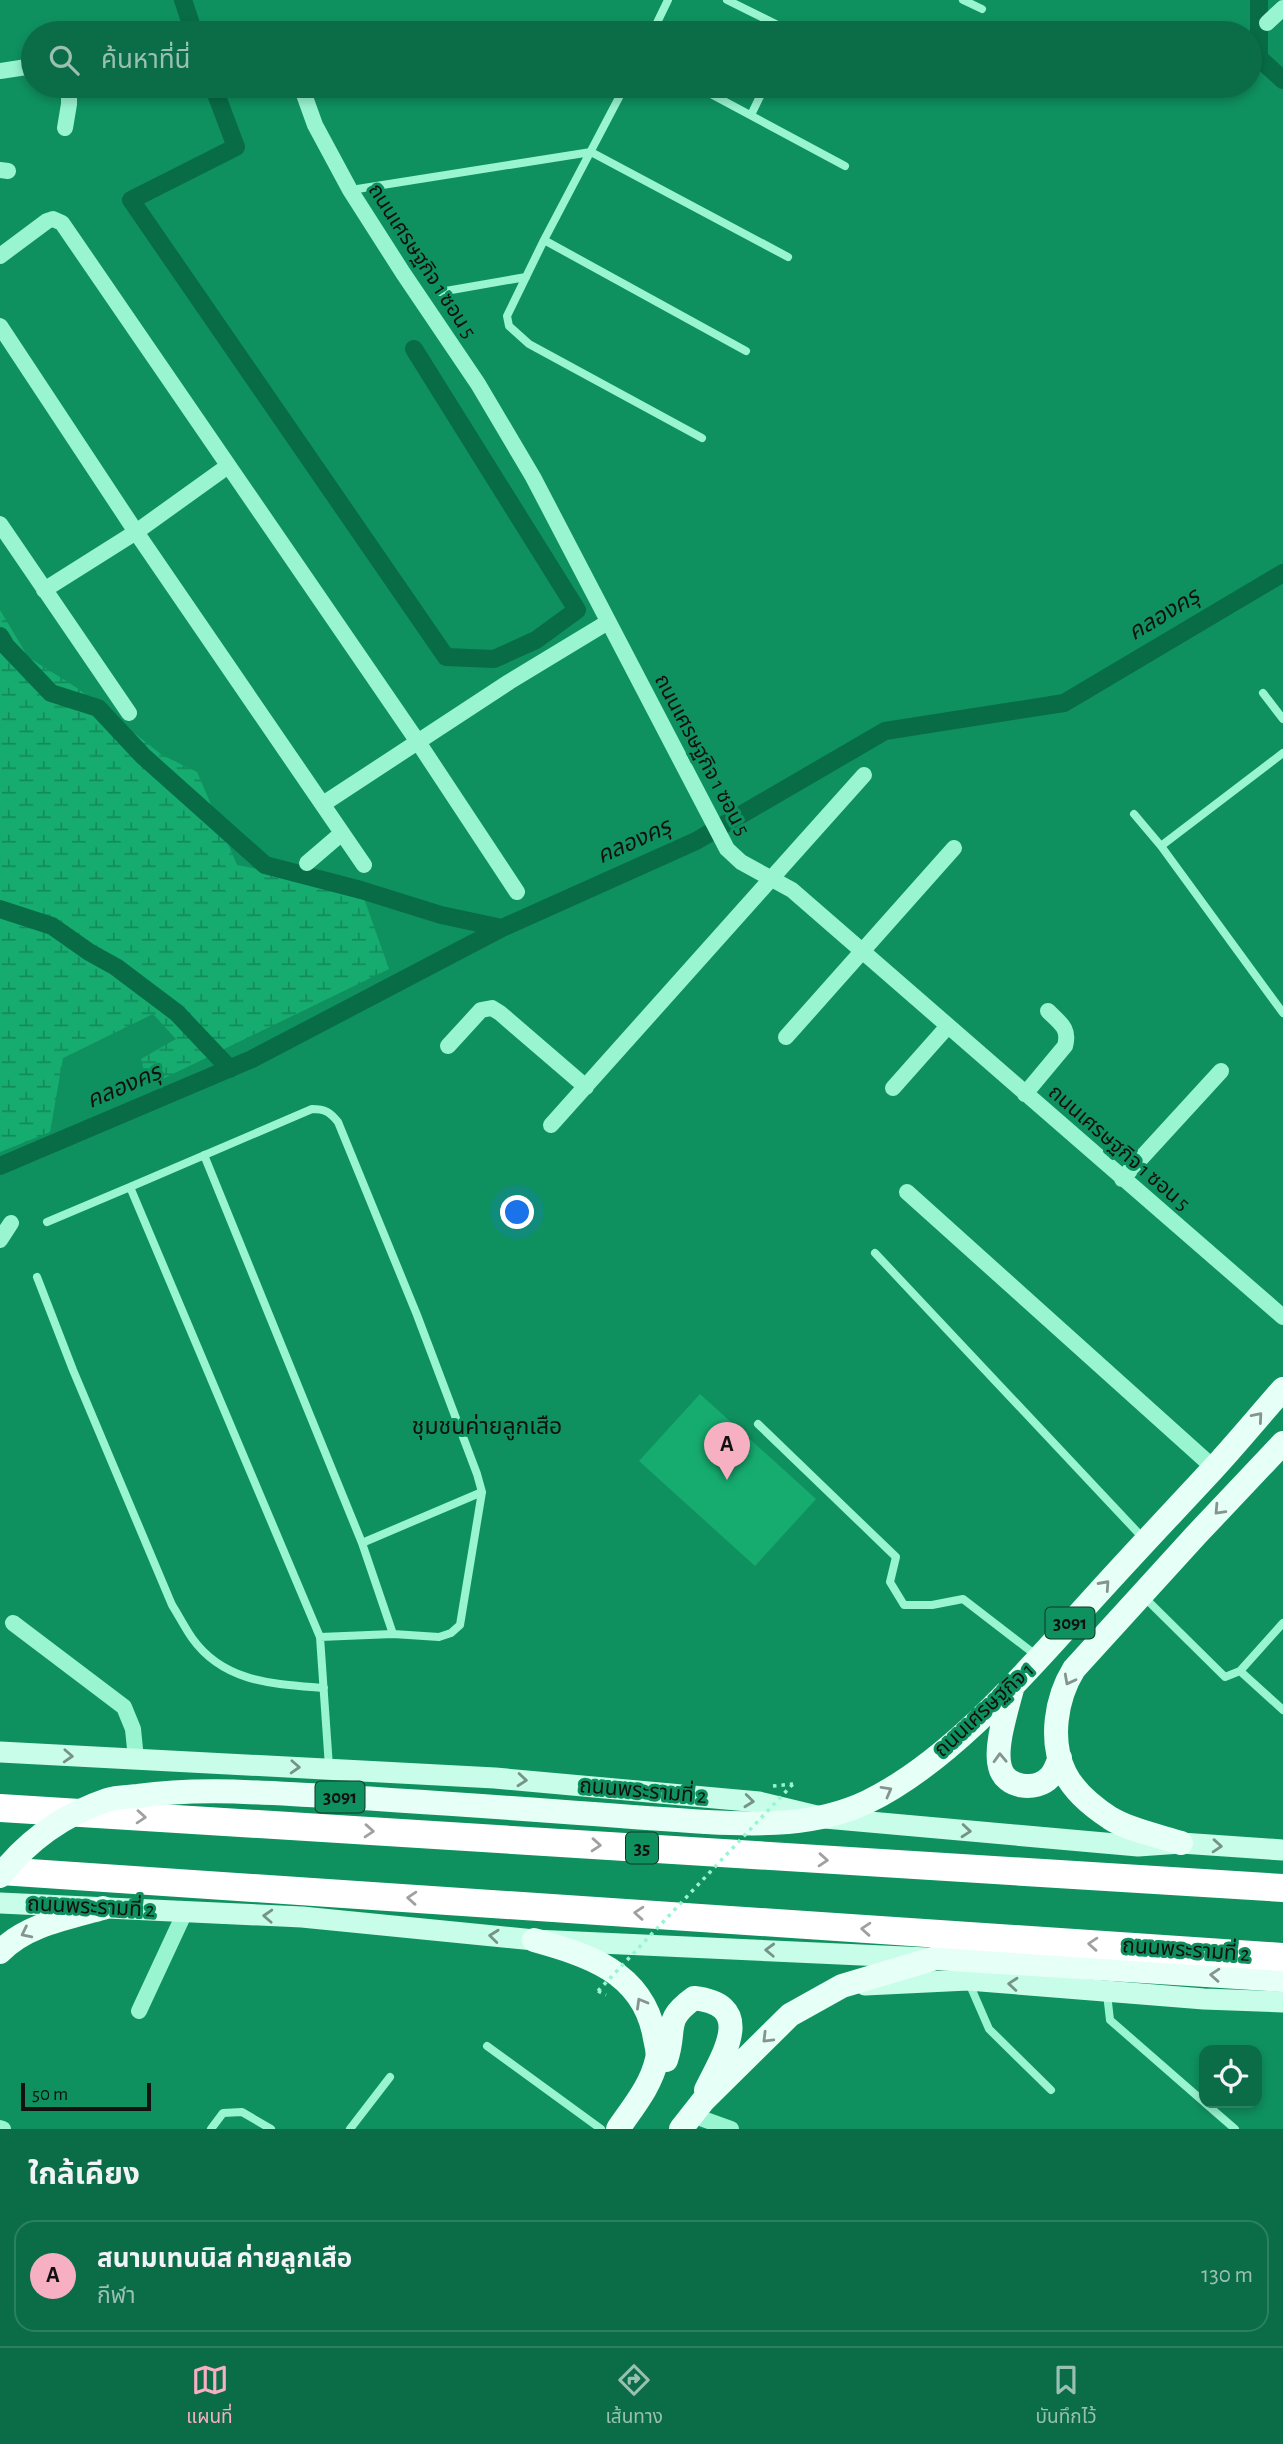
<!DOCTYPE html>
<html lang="th">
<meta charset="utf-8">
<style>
body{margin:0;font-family:"Alegreya Sans","Noto Sans Thai",sans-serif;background:#197552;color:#f1f3f6}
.controls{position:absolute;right:21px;bottom:21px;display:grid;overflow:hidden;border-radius:14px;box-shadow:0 4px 10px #0003}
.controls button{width:63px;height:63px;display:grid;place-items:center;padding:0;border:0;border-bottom:2px solid #2b8060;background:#0b6d47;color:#f1f3f6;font:35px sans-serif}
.scale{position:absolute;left:21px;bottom:18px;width:130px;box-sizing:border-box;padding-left:7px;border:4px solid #111;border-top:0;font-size:19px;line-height:24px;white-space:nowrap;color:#111;-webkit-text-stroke:5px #0f915f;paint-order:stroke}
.you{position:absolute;left:518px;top:1213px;width:24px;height:24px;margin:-18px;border:5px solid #fff;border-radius:50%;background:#1a73e8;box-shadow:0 0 0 10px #1a73e833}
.badge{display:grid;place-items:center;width:46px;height:46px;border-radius:50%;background:#f7afc2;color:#111;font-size:23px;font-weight:700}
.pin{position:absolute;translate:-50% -58px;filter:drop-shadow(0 2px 4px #0008)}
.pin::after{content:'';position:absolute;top:37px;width:24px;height:21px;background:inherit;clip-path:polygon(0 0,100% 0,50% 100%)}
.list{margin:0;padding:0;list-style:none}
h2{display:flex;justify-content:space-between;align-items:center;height:91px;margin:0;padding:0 28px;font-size:30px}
h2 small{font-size:23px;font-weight:400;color:#9ac0b4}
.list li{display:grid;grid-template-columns:46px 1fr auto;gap:21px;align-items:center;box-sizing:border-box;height:112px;margin:0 14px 14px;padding:0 14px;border:2px solid #2b8060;border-radius:21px}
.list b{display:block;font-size:26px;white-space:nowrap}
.list p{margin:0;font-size:23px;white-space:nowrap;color:#9ac0b4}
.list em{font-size:23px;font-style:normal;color:#9ac0b4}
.icon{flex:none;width:38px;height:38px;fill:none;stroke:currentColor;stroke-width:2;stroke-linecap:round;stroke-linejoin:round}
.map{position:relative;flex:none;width:1283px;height:2129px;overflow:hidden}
.search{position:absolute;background:#0b6d47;box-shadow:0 4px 10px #0003;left:21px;right:21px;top:21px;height:77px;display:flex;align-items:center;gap:18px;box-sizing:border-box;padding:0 24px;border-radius:38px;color:#9ac0b4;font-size:26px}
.sheet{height:217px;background:#0b6d47}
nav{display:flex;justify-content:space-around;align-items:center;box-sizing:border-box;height:98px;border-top:2px solid #2b8060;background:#0b6d47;font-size:19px;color:#9ac0b4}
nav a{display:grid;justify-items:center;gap:4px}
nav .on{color:#f7afc2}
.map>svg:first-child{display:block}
.grass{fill:#16ac70}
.wetland{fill:url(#wetland-marsh)}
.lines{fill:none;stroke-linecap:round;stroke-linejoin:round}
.canal{stroke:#086c47;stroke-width:18}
.path{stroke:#99f4d0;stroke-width:3.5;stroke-dasharray:3.5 5;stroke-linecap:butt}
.lane{stroke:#99f4d0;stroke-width:8}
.street{stroke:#99f4d0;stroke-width:16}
.secondary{stroke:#c8fde9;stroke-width:21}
.primary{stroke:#e6fff7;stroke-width:24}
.highway{stroke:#fff;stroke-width:28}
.path-bridge{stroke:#99f4d0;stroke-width:3.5;stroke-dasharray:3.5 5;stroke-linecap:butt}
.primary-bridge{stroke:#e6fff7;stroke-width:24}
.oneway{stroke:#869490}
.oneway2{stroke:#769388}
.oneway3{stroke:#a0a0a0}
.labels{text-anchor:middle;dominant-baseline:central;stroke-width:6;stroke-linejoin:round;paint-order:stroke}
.shield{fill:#0f915f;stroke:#103728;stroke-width:2}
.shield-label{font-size:19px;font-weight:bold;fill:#111}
.street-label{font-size:21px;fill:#111;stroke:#0f915f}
.water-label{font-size:23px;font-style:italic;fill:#111;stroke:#0f915f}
.neighbourhood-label{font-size:23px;fill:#111;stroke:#0f915f}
</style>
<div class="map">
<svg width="1283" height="2129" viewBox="0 0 1283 2129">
<defs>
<pattern id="wetland-marsh" width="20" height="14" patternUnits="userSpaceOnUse" patternTransform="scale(1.75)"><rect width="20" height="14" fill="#16ac70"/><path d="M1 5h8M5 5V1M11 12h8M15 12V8" fill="none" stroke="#138b5b"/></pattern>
</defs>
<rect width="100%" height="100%" fill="#0f915f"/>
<path class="grass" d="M 700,1394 L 816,1499 L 755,1566 L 639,1461 Z"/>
<path class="wetland" d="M 0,610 L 28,657 L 77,688 L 162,755 L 197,772 L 237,865 L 361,890 L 389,969 L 148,1086 L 141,1059 L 176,1039 L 153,1014 L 63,1058 L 50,1132 L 0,1152 Z"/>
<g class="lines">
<path class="canal" d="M 183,0 L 194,33
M 1259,0 L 1259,58 L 1283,80
M 213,86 L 236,147 L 131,200 L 446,657 L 494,659 L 536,640 L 577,610 L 414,349
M 0,636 L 6,646 L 51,693 L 98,708 L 143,756 L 265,865 L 361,890 L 441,915 L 502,928
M 0,909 L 52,926 L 89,952 L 116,967 L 177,1013 L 230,1069
M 0,1166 L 252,1059 L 502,928 L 696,841 L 885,731 L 1064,703 L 1283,573"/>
<path class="path" d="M 773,1786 L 793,1784
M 598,1991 L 606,1995"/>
<path class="lane" d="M 727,0 L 794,33
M 963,0 L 982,9
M 652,33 L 668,0
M 625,86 L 544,240 L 507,316 L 509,326 L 529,344 L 702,438
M 696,86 L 845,166
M 751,115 L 765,86
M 351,190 L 591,152 L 788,257
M 544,240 L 746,351
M 440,292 L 526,277
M 1263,693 L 1283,719
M 1134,814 L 1161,846 L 1283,1013
M 1161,846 L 1283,753
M 204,1155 L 362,1543 L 393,1634
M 47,1222 L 130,1187
M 875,1253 L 1143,1538
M 37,1277 L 73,1370 L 172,1605 C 179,1616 185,1628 192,1638 C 224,1683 274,1684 324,1688
M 758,1424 L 896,1557 L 890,1582 L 904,1605 L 932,1605 L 963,1599 L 1037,1656
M 362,1543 L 482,1492
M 1143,1596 L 1225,1677 L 1240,1671
M 1283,1623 L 1240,1671 L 1283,1710
M 320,1637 L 393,1634 L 439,1637 L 451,1633 L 460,1625 L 482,1492 L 477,1474 L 417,1315 L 338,1122 C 330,1112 325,1109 312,1109 L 130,1187 L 320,1637 L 329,1767
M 969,1983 L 989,2029 L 1051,2090
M 1107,1994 L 1110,2020 L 1204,2102
M 487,2046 L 601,2129
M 1205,2103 L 1235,2129
M 211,2129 L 223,2113 L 242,2112 L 271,2129
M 350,2129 L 390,2077"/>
<path class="street" d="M 1267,23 L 1283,8
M 241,33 L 276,29 L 284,33
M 0,71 L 33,66
M 301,86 L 315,125 L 350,190 L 403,273 L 478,384 L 533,477 L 727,849 L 741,862 L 792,890 L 1283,1317
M 65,128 L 69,104 L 69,86
M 0,170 L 8,171
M 0,256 L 47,221 L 53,219 L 62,223 L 418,742 L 517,892
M 0,326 L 136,532 L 364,865
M 0,524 L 129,713
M 44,590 L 136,532 L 228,466
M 323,804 L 509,682 L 608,622
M 307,863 L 342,833
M 786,1037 L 954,848
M 448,1046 L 481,1010 L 492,1008 L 500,1013 L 586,1087
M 893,1088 L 948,1026
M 1025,1094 L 1065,1046 C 1070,1028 1060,1023 1048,1011
M 551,1125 L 864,775
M 1122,1179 L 1221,1071
M 907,1192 L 1214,1468
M 0,1240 L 11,1223
M 13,1623 L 124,1707 L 133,1729 L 136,1759
M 139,2011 L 185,1912
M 692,2115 L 731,2129
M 0,2128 L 3,2129"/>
<path class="secondary" d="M 0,1752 L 495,1778 L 759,1802 L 825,1818 L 1138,1846 L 1181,1843 L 1283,1850
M 0,1903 L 302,1917 L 534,1940 L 927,1958
M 865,1985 L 968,1980 L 1204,1999 L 1283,2002"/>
<path class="primary" d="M 1013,1685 C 1008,1706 994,1746 1000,1767 C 1005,1788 1036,1792 1050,1777 C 1055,1772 1057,1764 1060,1758
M 706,1822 C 761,1825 816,1826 867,1802 C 954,1760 1034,1663 1098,1593 C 1136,1551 1175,1510 1213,1469 C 1237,1443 1260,1415 1283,1389
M 1181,1843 C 1162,1837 1126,1829 1110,1818 C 1093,1807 1074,1791 1065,1773 C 1049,1741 1056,1698 1074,1669 L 1197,1534 L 1283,1443
M 534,1940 C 587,1955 641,1971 654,2033 C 655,2041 659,2051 657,2059 C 651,2086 633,2107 618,2129
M 0,1952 C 26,1925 67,1918 103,1908
M 666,2060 C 677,2028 662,2021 694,1998 C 757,2005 723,2055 706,2090
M 681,2129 L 703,2101 L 790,2015 L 842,1986 L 936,1958 L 1283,1980"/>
<path class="highway" d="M 0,1808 L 1283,1888
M 0,1871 L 1283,1957"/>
<path class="path-bridge" d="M 598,1991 L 793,1784"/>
<path class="primary-bridge" d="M 0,1876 C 28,1840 63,1815 107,1800 C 116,1797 128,1797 138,1796 C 195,1788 251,1792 308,1795 C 441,1802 573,1813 706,1822"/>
</g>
<defs><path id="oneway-chevron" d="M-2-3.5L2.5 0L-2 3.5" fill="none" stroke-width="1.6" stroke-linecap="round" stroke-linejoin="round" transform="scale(1.75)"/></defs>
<g class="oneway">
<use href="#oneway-chevron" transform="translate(1258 1417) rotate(-49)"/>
<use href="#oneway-chevron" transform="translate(1219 1510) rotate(133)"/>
<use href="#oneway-chevron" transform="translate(1105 1585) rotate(-48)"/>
<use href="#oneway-chevron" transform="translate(1069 1680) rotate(118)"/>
<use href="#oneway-chevron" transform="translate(1000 1758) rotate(-92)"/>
<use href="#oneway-chevron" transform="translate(887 1791) rotate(-29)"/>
<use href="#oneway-chevron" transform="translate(26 1933) rotate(154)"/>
<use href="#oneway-chevron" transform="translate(1215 1975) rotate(-176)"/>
<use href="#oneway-chevron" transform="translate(641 2003) rotate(-120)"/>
<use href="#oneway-chevron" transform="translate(767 2038) rotate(135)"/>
</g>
<g class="oneway2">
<use href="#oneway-chevron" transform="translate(68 1756) rotate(3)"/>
<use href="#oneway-chevron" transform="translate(295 1767) rotate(3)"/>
<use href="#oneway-chevron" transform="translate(522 1780) rotate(5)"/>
<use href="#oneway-chevron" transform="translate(749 1801) rotate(6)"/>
<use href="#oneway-chevron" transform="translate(966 1831) rotate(5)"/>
<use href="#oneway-chevron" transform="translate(1217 1846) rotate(4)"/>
<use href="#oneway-chevron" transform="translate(268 1916) rotate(-177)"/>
<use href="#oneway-chevron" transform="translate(494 1936) rotate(-174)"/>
<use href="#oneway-chevron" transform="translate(770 1950) rotate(-178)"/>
<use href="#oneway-chevron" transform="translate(1013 1984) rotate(-175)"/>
</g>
<g class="oneway3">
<use href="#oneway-chevron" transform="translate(141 1817) rotate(4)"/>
<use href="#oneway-chevron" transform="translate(369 1831) rotate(4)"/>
<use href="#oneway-chevron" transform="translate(596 1845) rotate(4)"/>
<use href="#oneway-chevron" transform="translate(823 1860) rotate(4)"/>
<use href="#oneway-chevron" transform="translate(412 1898) rotate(-176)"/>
<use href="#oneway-chevron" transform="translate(639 1913) rotate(-176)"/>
<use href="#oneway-chevron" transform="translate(866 1929) rotate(-176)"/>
<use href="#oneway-chevron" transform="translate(1093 1944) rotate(-176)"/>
</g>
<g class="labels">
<g class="shield">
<rect x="1045.5" y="1607.5" width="49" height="31" rx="5"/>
<rect x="315.5" y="1781.5" width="49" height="31" rx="5"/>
<rect x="626" y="1832.5" width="32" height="31" rx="5"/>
</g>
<g class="shield-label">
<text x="1070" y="1623">3091</text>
<text x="340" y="1797">3091</text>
<text x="642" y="1848">35</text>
</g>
<g class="street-label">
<text transform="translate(422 261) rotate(57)">ถนนเศรษฐกิจ 1 ซอน 5</text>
<text transform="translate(702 755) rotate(62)">ถนนเศรษฐกิจ 1 ซอน 5</text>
<text transform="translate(1119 1148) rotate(41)">ถนนเศรษฐกิจ 1 ซอน 5</text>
<text transform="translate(984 1710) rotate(-43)">ถนนเศรษฐกิจ 1</text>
<text transform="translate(643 1791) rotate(5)">ถนนพระรามที่ 2</text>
<text transform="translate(91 1907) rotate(3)">ถนนพระรามที่ 2</text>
<text transform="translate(1186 1950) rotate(4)">ถนนพระรามที่ 2</text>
</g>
<g class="water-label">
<text transform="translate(1164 615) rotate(-31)">คลองครุ</text>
<text transform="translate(634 842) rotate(-24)">คลองครุ</text>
<text transform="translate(124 1087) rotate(-23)">คลองครุ</text>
</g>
<g class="neighbourhood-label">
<text x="487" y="1427">ชุมชนค่ายลูกเสือ</text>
</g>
</g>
</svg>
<div class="controls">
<button><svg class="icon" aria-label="locate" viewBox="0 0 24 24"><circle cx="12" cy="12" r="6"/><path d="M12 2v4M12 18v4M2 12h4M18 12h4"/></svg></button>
</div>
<div class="scale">50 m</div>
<div class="you"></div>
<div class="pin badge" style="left:727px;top:1480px">A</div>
<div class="search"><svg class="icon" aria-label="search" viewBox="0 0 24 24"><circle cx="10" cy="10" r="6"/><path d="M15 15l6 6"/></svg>ค้นหาที่นี่</div>
</div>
<section class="sheet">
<h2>ใกล้เคียง<small></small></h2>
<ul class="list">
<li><span class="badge">A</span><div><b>สนามเทนนิส ค่ายลูกเสือ</b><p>กีฬา</p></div><em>130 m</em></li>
</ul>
</section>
<nav>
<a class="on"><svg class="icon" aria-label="map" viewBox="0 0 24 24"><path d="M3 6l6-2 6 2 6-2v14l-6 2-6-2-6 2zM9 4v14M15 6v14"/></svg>แผนที่</a>
<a><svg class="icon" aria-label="directions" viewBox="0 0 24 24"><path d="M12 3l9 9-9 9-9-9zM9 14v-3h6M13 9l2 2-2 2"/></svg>เส้นทาง</a>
<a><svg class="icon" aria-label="saved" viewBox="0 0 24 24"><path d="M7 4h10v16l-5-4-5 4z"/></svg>บันทึกไว้</a>
</nav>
